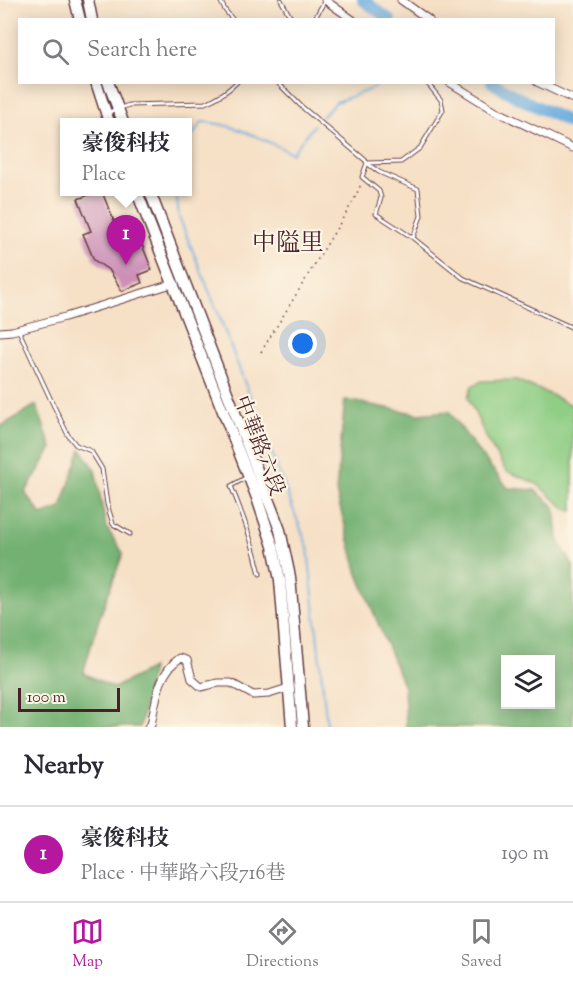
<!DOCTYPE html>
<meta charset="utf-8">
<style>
body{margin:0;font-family:"Sorts Mill Goudy","Noto Serif TC",serif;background:#f7f7f7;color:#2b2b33}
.controls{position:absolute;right:18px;bottom:18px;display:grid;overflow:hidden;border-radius:0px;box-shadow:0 3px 15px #0003}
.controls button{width:54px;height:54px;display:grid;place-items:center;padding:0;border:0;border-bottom:2px solid #e1e1e2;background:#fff;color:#2b2b33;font:30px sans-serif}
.scale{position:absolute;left:18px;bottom:15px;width:102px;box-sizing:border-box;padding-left:6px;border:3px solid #4a1f2b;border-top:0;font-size:16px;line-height:21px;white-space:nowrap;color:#4a1f2b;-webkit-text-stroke:4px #fcf5e5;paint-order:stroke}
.you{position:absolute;left:303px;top:344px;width:21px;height:21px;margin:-15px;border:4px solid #fff;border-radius:50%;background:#1a73e8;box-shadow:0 0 0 9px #1a73e833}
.badge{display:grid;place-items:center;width:39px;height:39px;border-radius:50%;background:#b5179e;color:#fff;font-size:20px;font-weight:700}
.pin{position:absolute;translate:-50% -50px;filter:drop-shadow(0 2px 3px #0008)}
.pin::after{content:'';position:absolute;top:32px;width:21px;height:18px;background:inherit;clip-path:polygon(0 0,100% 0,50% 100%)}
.popup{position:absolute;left:60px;top:118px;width:132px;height:78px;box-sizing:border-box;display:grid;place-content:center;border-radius:0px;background:#fff;filter:drop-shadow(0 2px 4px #0005);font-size:20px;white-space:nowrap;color:#7c7c81}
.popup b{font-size:22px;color:#2b2b33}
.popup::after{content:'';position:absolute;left:50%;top:100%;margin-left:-12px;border:12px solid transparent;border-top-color:#fff}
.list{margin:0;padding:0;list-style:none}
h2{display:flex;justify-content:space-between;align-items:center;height:78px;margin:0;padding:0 24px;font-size:26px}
h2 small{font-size:20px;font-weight:400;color:#7c7c81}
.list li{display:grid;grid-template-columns:39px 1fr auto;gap:18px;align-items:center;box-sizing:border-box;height:96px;padding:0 24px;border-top:2px solid #e1e1e2}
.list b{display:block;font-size:22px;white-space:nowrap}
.list p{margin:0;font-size:20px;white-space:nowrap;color:#7c7c81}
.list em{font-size:20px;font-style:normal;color:#7c7c81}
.icon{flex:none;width:33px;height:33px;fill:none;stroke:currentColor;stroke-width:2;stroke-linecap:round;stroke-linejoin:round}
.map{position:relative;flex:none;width:573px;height:727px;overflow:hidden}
.search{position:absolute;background:#fff;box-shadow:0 3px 15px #0003;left:18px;right:18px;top:18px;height:66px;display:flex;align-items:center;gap:15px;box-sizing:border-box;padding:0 21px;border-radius:0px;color:#7c7c81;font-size:22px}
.sheet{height:174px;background:#fff}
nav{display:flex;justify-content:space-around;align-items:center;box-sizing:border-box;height:84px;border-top:2px solid #e1e1e2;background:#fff;font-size:16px;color:#7c7c81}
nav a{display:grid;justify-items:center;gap:3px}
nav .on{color:#b5179e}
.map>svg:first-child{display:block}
.green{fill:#8fce85;stroke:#6c7658;stroke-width:1.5}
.forest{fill:#73b172;stroke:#5e684e;stroke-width:1.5;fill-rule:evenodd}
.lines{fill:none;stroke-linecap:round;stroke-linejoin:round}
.stream{stroke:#6aacde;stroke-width:2}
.river{stroke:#6aacde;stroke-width:12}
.building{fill:#cc90b8}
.lane-casing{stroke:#643c42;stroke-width:5}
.street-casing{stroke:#643c42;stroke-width:9}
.primary-casing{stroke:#643c42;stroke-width:13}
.path{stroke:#643c42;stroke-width:1.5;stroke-dasharray:1.5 4.5;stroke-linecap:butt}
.lane{stroke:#fff;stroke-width:3}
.street{stroke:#fff;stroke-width:7}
.primary{stroke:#fff;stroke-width:10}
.labels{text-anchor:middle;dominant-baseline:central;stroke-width:4.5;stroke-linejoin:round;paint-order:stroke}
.street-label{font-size:21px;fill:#4a1f2b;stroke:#fcf5e5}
.quarter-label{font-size:24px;fill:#4a1f2b;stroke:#fcf5e5}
</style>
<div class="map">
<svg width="573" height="727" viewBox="0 0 573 727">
<rect width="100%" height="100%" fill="#fcf5e5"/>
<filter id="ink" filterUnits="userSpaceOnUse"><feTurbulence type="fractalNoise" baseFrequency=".0167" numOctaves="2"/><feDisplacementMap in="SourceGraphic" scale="12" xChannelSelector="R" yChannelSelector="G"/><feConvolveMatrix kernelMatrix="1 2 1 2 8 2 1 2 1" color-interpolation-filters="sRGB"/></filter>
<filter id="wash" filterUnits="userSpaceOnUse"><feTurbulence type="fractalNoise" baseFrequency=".008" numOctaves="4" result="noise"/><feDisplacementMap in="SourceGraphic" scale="24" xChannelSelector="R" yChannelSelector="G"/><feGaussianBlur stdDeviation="1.35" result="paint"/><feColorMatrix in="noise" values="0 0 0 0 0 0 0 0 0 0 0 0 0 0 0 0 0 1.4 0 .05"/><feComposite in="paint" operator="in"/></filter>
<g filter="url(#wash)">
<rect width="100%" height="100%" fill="#f6e0c6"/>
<path class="green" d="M 516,380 L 549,394 L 573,406 L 573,511 L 566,509 L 537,484 L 506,471 L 489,443 L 468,398 L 472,386 L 482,381 Z"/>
<path class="forest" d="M 345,400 L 419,414 L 449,411 L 479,453 L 508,488 L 535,490 L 555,507 L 558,539 L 573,566 L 573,727 L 406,727 L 404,687 L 358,574 L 336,492 ZM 506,660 L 550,660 L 550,704 L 506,704 Z
M 36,405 L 52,448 L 25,493 L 42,515 L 61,508 L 81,449 L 95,469 L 106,527 L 123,553 L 98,622 L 83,673 L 114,688 L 152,668 L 140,727 L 0,727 L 0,427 Z"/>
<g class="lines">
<path class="stream" d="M 322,117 L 336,102 L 374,88 L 381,82
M 188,142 L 202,122 C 234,123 263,140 292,153 L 314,125
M 176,192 L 179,217 L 218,313 L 308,548 L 327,727"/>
<path class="river" d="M 363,0 L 390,20
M 492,82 L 515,96 L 573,124"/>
</g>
<g id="blocks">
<path class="building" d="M 97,192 L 102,192 L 121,238 L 137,232 L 152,270 L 139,275 L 142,283 L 122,291 L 110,271 L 94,260 L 83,234 L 91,231 L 78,199 Z"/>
</g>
</g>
<g filter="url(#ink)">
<use href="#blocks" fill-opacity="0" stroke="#643c42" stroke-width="1.5"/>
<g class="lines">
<g class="lane-casing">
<path id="lane" d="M 220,0 L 225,10 L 233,20
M 281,0 L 292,20
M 314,20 L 325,0
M 277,82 L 302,107 L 365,160 L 367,163 L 362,177 L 379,191 L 381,198 L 376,214 L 413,238 L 463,278 L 573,328
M 109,112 L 129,105 L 205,103 C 218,98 227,92 237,82
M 367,163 L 401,162 L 420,148 L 443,110 L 441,100 L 428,84
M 368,164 L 379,172 L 418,189 L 421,216 L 413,238
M 19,331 L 50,398 L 68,435 L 76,445 L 91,451 L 102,469 L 107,504 L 113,524 L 130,534
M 247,477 L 231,486 C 243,515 253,543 260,574"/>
</g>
<g class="street-casing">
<path id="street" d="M 325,0 L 353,20
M 401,0 L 429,20
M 449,82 L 496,111 L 573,148
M 537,82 L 573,99
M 0,332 L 12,331 L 65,317 L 175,283
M 148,727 L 151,725 C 156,700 158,673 180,658 L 187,660 L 192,679 L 201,687 L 218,683 L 231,683 L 253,695 L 269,694 L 288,688"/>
</g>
<g class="primary-casing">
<path id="primary" d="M 75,0 L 80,20
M 88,0 L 92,20
M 96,82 L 109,122
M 108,82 L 123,122
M 137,192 L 257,498 L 273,546 L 280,580 L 292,727
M 150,192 L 280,530 L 290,577 L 303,727"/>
</g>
<path class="path" d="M 261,352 L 354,200 L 362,182"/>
<use href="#lane" class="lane"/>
<use href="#street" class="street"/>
<use href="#primary" class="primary"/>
</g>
</g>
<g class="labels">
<g class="street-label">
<text transform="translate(258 446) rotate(69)">中華路六段</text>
</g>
<g class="quarter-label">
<text x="288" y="244">中隘里</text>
</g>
</g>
</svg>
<div class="controls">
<button><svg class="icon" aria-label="layers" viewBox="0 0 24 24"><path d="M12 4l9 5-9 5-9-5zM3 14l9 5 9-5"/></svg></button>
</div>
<div class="scale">100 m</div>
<div class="you"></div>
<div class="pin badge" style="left:126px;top:265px">1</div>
<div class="popup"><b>豪俊科技</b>Place</div>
<div class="search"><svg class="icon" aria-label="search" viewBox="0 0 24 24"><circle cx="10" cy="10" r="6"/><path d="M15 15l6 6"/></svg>Search here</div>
</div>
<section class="sheet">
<h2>Nearby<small></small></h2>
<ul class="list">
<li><span class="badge">1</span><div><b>豪俊科技</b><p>Place · 中華路六段716巷</p></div><em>190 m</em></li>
</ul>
</section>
<nav>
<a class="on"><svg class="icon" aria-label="map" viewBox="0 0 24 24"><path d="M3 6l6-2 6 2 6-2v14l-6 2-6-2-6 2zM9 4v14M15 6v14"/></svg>Map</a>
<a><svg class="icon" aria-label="directions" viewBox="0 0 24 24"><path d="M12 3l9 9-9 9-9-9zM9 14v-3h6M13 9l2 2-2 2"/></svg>Directions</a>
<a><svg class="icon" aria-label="saved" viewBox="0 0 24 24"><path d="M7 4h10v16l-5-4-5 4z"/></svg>Saved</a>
</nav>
